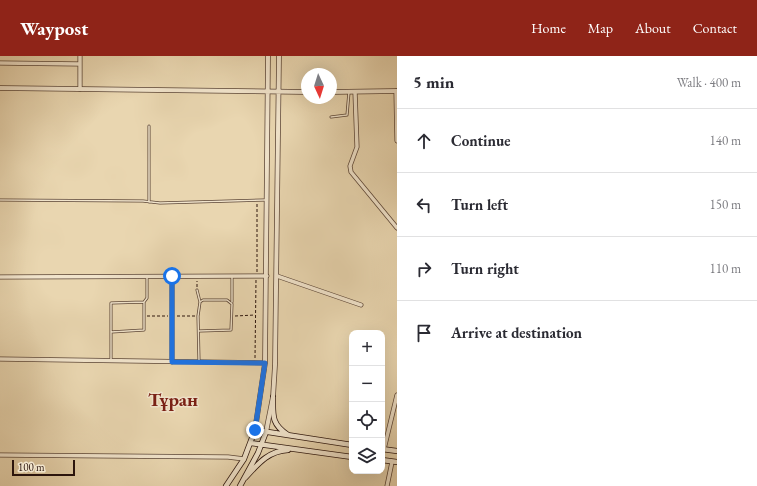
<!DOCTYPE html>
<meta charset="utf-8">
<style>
body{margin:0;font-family:"EB Garamond",serif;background:#f2f2f3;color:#2b2b33}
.controls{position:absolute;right:12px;bottom:12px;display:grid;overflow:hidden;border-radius:8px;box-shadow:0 4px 16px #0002}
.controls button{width:36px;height:36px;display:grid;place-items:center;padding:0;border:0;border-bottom:1px solid #e1e1e2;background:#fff;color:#2b2b33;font:20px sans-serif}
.compass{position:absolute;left:301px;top:12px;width:36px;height:36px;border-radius:50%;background:#fff;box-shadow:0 4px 16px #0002;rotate:176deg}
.scale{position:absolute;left:12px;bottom:10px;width:63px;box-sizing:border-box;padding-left:4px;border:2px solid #2c150d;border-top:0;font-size:11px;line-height:14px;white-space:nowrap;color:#2c150d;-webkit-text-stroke:3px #f1e4cc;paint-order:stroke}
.stop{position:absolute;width:12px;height:12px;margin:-9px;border:3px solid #1a73e8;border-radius:50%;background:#fff}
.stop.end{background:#1a73e8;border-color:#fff;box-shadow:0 1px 4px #0008}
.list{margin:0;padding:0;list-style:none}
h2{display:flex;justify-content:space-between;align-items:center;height:52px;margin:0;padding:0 16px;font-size:17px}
h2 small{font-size:13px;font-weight:400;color:#7c7c81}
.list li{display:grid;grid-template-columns:26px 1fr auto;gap:12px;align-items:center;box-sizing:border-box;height:64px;padding:0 16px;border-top:1px solid #e1e1e2}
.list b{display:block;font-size:15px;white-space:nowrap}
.list em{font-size:13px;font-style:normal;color:#7c7c81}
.icon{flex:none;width:22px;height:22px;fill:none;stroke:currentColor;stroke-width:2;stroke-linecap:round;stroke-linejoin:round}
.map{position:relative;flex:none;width:397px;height:430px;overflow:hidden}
header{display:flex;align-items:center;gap:24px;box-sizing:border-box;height:56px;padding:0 20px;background:#8f2418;color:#fff}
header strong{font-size:19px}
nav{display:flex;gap:22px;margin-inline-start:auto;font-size:14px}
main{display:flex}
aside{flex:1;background:#fff}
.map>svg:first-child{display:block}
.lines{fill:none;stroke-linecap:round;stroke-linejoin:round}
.service-casing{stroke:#5b4536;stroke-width:3}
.minor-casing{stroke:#5b4536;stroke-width:5}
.tertiary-casing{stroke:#5b4536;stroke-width:5.5}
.secondary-casing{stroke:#2c150d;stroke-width:6}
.path{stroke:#2c150d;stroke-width:1;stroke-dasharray:3 2;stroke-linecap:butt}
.service{stroke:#f1e4cc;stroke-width:1.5}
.minor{stroke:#f1e4cc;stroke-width:3.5}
.tertiary{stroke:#f1e4cc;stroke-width:4}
.secondary{stroke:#f1e4cc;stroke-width:4.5}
.route{stroke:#1a73e8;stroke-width:5}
.labels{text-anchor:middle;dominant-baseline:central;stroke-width:3;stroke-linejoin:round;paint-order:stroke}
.district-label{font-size:19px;font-weight:bold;fill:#7a1f14;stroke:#f1e4cc}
</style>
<header>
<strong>Waypost</strong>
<nav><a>Home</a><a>Map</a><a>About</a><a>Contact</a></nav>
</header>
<main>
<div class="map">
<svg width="397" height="430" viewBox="0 0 397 430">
<rect width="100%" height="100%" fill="#e9d6b0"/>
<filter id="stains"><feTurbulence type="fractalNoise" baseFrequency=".005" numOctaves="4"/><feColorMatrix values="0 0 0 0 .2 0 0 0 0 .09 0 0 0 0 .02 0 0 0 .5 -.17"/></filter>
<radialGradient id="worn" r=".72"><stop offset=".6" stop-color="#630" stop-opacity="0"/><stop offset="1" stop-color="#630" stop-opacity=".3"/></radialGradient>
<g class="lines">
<g class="service-casing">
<path id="service" d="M 331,61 L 347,59 L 349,36
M 0,144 L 143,145 L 160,147 L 265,144
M 149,146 L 149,70
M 197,234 L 200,246
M 144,246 L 147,242 L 147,221
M 232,246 L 232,220
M 199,275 L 231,274 L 232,248 L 227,244 L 203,244 L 200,246 L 198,260 L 199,305
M 111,305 L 111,247 L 144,246 L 144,274 L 111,276"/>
</g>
<g class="minor-casing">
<path id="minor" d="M 0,7 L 80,8 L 80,0
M 80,8 L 80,33
M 396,35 L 397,85
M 355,36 L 357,91 L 350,110 L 351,116 L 397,172
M 172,220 L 172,306
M 277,220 L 361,249
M 0,221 L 267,220
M 0,303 L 265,307
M 384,393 L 397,339
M 0,399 L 228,401 L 244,403
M 387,430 L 392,406"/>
</g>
<g class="tertiary-casing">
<path id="tertiary" d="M 0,32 L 307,36
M 331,36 L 397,35
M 255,374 L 265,307 L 268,0
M 266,376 L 273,341 L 275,309 L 279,0"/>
</g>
<g class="secondary-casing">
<path id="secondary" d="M 273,341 C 273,359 271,368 288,379
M 251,387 L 352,401
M 382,393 L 397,395
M 382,404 L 397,406
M 245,422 C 258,408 268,395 288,394
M 226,430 L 244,403 L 255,374 L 352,389
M 240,430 L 258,397 L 266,376"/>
</g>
<path class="path" d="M 257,216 L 257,148
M 197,231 L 197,225
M 147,260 L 168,260
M 177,260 L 196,260
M 235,260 L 255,259
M 255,302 L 256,224"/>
<use href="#service" class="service"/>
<use href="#minor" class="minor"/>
<use href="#tertiary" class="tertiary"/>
<use href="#secondary" class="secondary"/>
</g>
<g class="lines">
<path class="route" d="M 172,220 L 172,306 L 265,307 L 255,374"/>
</g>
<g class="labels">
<g class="district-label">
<text x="173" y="343">Тұран</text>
</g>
</g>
<rect width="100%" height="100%" filter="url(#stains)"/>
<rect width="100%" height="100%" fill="url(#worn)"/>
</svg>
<div class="controls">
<button>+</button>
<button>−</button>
<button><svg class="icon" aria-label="locate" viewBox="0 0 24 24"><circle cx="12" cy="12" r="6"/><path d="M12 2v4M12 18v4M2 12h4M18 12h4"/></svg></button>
<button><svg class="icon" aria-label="layers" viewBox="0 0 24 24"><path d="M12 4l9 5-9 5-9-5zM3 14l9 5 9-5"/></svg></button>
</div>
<svg class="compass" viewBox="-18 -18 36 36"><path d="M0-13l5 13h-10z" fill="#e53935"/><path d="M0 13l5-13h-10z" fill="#7c7c81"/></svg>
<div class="scale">100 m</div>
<div class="stop" style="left:172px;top:220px"></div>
<div class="stop end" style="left:255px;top:374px"></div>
</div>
<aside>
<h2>5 min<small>Walk · 400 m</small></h2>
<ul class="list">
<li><svg class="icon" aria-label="ahead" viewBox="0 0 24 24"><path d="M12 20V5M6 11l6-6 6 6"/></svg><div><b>Continue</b></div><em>140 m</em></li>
<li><svg class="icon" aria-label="left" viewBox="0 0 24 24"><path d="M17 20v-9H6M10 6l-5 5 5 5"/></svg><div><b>Turn left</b></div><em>150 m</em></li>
<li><svg class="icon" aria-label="right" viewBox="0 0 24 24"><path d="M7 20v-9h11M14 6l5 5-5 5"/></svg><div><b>Turn right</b></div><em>110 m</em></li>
<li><svg class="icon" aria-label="arrive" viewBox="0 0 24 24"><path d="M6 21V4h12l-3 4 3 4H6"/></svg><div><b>Arrive at destination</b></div></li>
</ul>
</aside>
</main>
